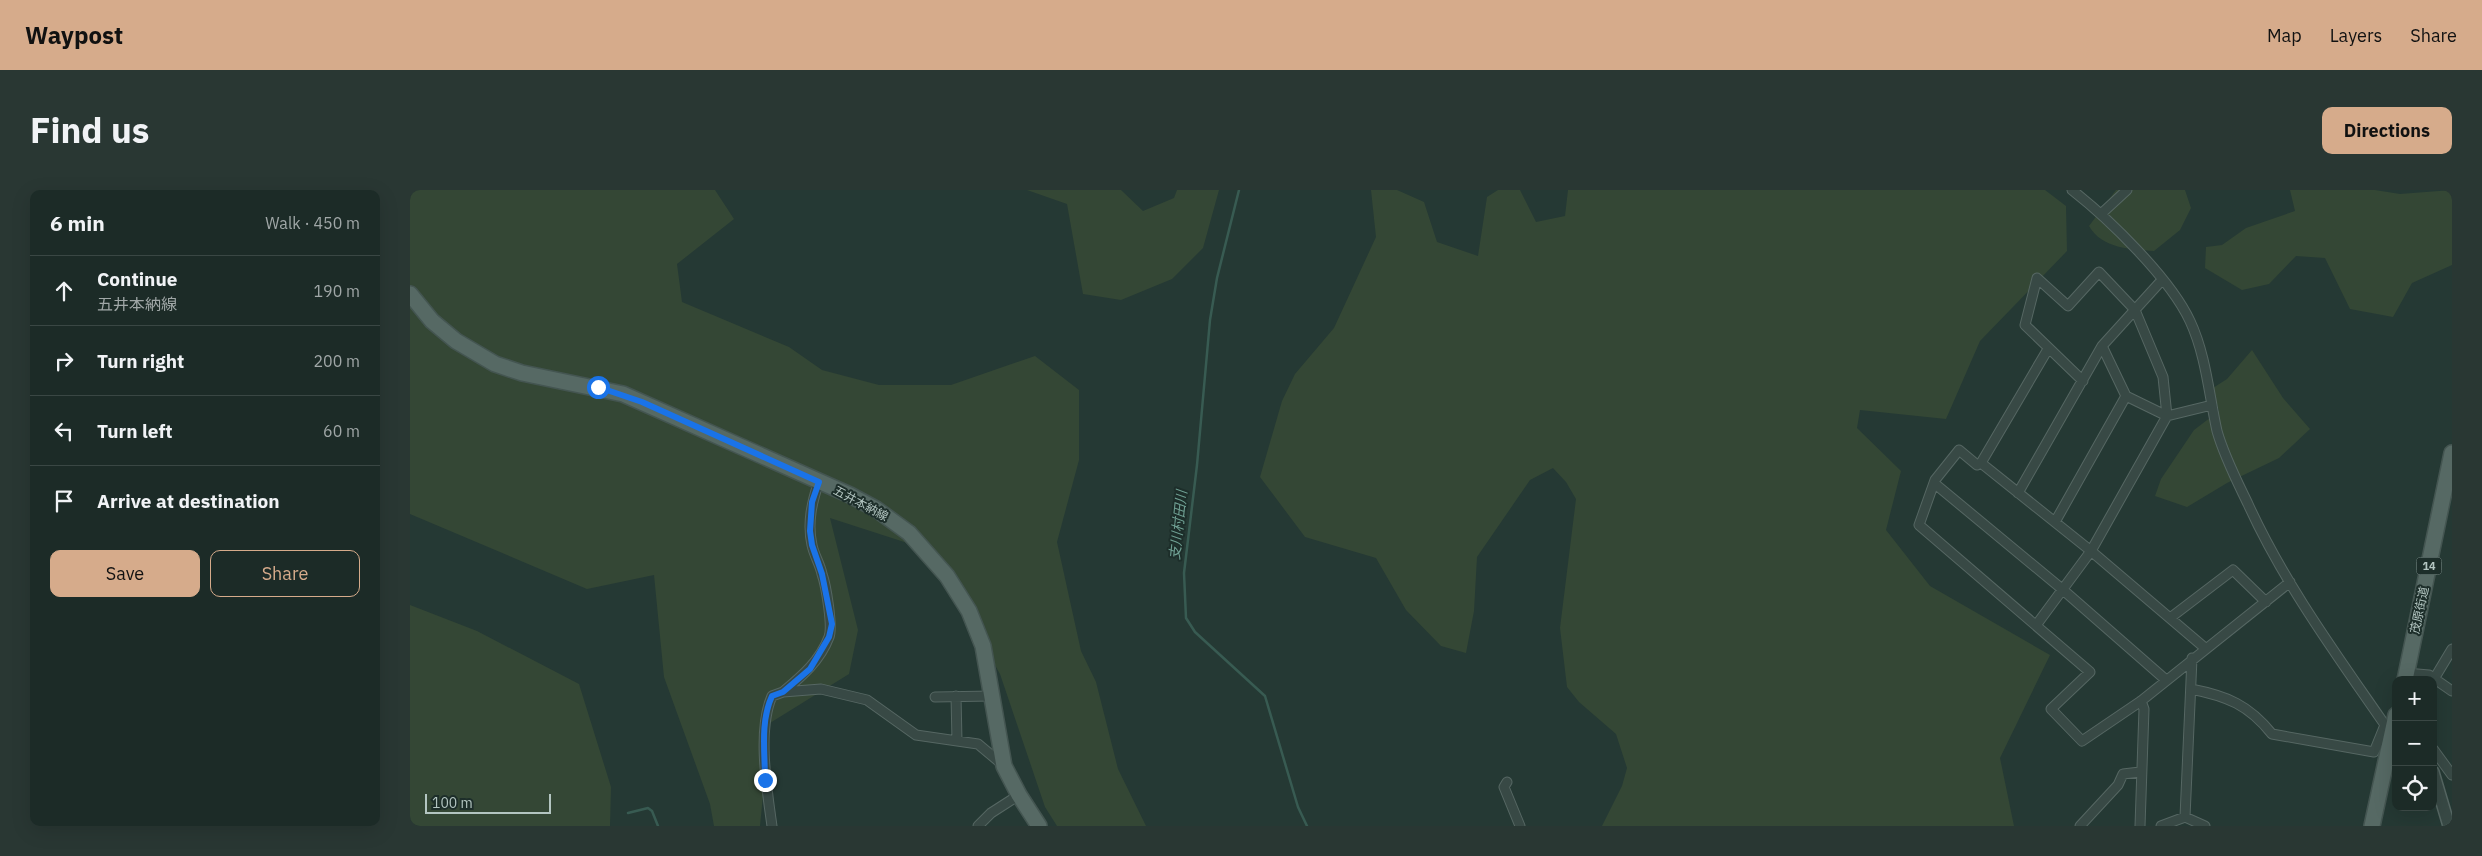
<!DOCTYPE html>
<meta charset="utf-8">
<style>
body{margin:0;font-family:"IBM Plex Sans","Noto Sans JP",sans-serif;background:#293733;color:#f1f3f6}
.controls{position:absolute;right:15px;bottom:15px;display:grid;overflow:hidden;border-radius:10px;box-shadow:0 5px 20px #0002}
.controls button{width:45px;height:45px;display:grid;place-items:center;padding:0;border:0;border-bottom:1px solid #3a4744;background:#1c2b27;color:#f1f3f6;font:25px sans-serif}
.scale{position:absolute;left:15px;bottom:12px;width:126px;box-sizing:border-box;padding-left:5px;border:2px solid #b3c5c1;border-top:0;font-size:14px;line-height:18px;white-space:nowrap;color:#b3c5c1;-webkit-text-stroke:4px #1d2e2a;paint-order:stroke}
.stop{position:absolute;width:15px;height:15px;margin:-11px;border:4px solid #1a73e8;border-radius:50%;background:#fff}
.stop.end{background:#1a73e8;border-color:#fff;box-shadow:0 1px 5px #0008}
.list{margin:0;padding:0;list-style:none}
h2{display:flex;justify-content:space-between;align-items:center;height:65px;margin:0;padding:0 20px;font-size:21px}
h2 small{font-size:16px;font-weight:400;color:#a0a7a7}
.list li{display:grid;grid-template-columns:32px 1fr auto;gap:15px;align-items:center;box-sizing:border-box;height:70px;padding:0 20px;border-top:1px solid #3a4744}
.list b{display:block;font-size:19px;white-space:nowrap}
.list p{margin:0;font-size:16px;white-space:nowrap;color:#a0a7a7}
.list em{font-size:16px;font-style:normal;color:#a0a7a7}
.actions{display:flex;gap:10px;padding:15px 20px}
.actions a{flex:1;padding:11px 0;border:1px solid #d6ab8b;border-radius:10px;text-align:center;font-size:18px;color:#d6ab8b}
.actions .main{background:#d6ab8b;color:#111}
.icon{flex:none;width:28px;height:28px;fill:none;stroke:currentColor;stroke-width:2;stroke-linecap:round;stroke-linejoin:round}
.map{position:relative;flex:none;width:2042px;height:636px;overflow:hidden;border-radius:10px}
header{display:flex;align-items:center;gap:30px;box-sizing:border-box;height:70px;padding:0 25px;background:#d6ab8b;color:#111}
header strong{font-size:24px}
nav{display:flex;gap:28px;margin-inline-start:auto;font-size:18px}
.intro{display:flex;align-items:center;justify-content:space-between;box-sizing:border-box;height:120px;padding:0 30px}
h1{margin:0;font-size:35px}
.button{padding:12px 22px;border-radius:10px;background:#d6ab8b;color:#111;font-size:18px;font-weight:700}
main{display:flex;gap:30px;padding:0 30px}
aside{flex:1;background:#1c2b27;border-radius:10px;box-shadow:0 5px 20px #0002}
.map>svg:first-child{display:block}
.green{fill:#344735}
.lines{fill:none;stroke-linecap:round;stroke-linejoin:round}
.stream{stroke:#385b52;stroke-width:2.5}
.minor-casing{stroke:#566763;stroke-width:11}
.tertiary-casing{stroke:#566763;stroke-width:14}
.primary-casing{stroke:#445551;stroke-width:18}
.minor{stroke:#384945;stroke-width:9}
.tertiary{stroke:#384945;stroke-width:11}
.primary{stroke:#566964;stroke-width:15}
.route{stroke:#1a73e8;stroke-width:6}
.labels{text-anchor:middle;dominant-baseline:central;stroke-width:4;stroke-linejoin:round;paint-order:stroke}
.shield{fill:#1d2e2a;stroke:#869894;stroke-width:1}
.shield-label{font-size:11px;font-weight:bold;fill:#b3c5c1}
.street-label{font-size:12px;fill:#b3c5c1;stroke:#1d2e2a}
.water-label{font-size:14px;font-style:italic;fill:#70a194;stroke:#1d2e2a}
</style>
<header>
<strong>Waypost</strong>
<nav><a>Map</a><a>Layers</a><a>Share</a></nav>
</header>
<div class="intro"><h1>Find us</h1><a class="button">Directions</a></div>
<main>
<aside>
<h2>6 min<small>Walk · 450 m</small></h2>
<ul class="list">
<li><svg class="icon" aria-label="ahead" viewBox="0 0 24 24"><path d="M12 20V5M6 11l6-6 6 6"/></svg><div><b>Continue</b><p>五井本納線</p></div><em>190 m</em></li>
<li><svg class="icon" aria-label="right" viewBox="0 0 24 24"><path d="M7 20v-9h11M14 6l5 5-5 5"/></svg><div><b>Turn right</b></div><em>200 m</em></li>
<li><svg class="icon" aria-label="left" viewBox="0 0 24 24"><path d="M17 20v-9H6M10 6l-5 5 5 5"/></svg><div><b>Turn left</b></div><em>60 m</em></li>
<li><svg class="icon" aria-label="arrive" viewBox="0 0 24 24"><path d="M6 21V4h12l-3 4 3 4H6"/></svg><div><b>Arrive at destination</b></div></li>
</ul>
<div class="actions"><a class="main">Save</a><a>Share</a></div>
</aside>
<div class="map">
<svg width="2042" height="636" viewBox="0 0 2042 636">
<rect width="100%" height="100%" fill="#253934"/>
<path class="green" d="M 0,0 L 305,0 L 324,29 L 267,74 L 272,112 L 379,157 L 412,180 L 469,195 L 541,195 L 625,166 L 669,200 L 669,270 L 647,352 L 671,461 L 686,492 L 708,579 L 736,636 L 647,636 L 635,617 L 590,484 L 519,360 L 420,328 L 448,440 L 439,484 L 360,533 L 350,636 L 304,636 L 300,614 L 254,487 L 244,385 L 177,399 L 0,324 Z
M 617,0 L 711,0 L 733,21 L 764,8 L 767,0 L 809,0 L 793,58 L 762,89 L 711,110 L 673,104 L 657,14 Z
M 961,0 L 987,0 L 1014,12 L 1027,52 L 1068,66 L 1077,7 L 1088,0 L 1110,0 L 1126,32 L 1155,26 L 1158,0 L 1635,0 L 1656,16 L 1657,61 L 1570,151 L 1536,229 L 1450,220 L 1447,238 L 1491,281 L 1476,340 L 1520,396 L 1640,465 L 1590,568 L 1604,636 L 1192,636 L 1212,596 L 1217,578 L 1206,544 L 1169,512 L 1157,497 L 1150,438 L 1166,309 L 1156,292 L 1143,278 L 1120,290 L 1067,367 L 1064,421 L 1056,463 L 1031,456 L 996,420 L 966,368 L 895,347 L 850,287 L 872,211 L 885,184 L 924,138 L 966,47 Z
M 1706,0 L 1775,0 L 1781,18 L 1770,40 L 1744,61 C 1721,59 1692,59 1679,36 Z
M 1880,0 L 1965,0 L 1990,4 L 2042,0 L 2042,75 L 2002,93 L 1983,127 L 1940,119 L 1915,68 L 1886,66 L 1859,94 L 1832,100 L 1795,78 L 1796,57 L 1812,55 L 1836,38 L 1885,21 Z
M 1842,160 L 1873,208 L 1900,239 L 1869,268 L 1817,293 L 1777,317 L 1745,306 L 1751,289 L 1784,240 L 1809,221 L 1803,198 L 1817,189 Z
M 0,415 L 67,441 L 169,494 L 201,597 L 200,636 L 0,636 Z"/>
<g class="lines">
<path class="stream" d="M 829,0 L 807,88 L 800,130 L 787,275 L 774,383 L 776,428 L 785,442 L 855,506 L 888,617 L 897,636
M 218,623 L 238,618 L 242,621 L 248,636"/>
<g class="minor-casing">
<path id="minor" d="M 1662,0 C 1699,29 1760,88 1780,131 C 1796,165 1799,205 1807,241 C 1814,266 1827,291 1838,314 C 1874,393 1926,464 1975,535
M 1692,23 L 1717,0
M 1692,156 L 1716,206 L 1757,226 L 1802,215
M 1571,273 L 1638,159
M 1524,293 L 1652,399 L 1756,490
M 1608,303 L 1692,156 L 1752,90
M 1645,332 L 1716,206
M 1760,428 L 1823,380 L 1856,412
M 1627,434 L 1681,361 L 1757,226 L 1753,187 L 1725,120 L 1689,82 L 1658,116 L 1627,88 L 1615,135 L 1673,191
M 1795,458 L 1681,361 L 1571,273 L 1567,275 L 1549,260 L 1525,290 L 1509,335 L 1680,482 L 1641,519 L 1672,551 L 1731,511 L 1880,392
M 1996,483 L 2019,485 L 2042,501
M 2024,489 L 2042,459
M 1781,499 C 1817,506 1839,515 1862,544 L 1964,562 L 1975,535 L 1979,535
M 373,502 C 392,486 410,471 419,447 C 423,437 416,395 412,384 C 410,374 404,365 402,355 C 397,333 402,312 409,291
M 546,506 L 547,551
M 525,507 L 582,506
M 2023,559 L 2042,585
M 1097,592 L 1094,597 L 1110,636
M 1775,627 L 1782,468
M 362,636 C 357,600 347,540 362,506 L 373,502 L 411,499 L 457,510 L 506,545 L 568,554 L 593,575
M 568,636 L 581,623 L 609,605
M 1670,636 L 1708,595 L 1713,584 L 1730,582
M 1730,636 L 1734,519 L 1731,511
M 1751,636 L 1775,627 L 1795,636"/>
</g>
<g class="tertiary-casing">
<path id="tertiary" d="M 2023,582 L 2039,636"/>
</g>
<g class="primary-casing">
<path id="primary" d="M 0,104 L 22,131 L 46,151 L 85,174 L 112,183 L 213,204 L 440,305 L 466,319 L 499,343 L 537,386 L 559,421 L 573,456 L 594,576 L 609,605 L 629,636
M 1995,490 L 2042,263
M 1962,636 L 1986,525"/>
</g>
<use href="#minor" class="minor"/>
<use href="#tertiary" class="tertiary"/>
<use href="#primary" class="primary"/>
</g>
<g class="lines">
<path class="route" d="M 188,197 L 232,212 L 409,292 L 402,312 L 400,341 L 402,355 L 412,384 L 422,434 L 419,447 L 400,479 L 373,502 L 362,506 C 350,532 355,563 355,590"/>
</g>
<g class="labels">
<rect class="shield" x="2006.5" y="367.5" width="25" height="17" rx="4"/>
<g class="shield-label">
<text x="2019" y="376">14</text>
</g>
<g class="street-label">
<text transform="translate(451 313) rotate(28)">五井本納線</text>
<text transform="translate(2009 420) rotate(-78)">茂原街道</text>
</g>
<g class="water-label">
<text transform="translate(768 335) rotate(-84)">支川村田川</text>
</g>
</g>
</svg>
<div class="controls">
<button>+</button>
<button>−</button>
<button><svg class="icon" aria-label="locate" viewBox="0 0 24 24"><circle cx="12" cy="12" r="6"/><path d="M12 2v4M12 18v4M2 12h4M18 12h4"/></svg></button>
</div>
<div class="scale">100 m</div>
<div class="stop" style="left:188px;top:197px"></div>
<div class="stop end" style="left:355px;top:590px"></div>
</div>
</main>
